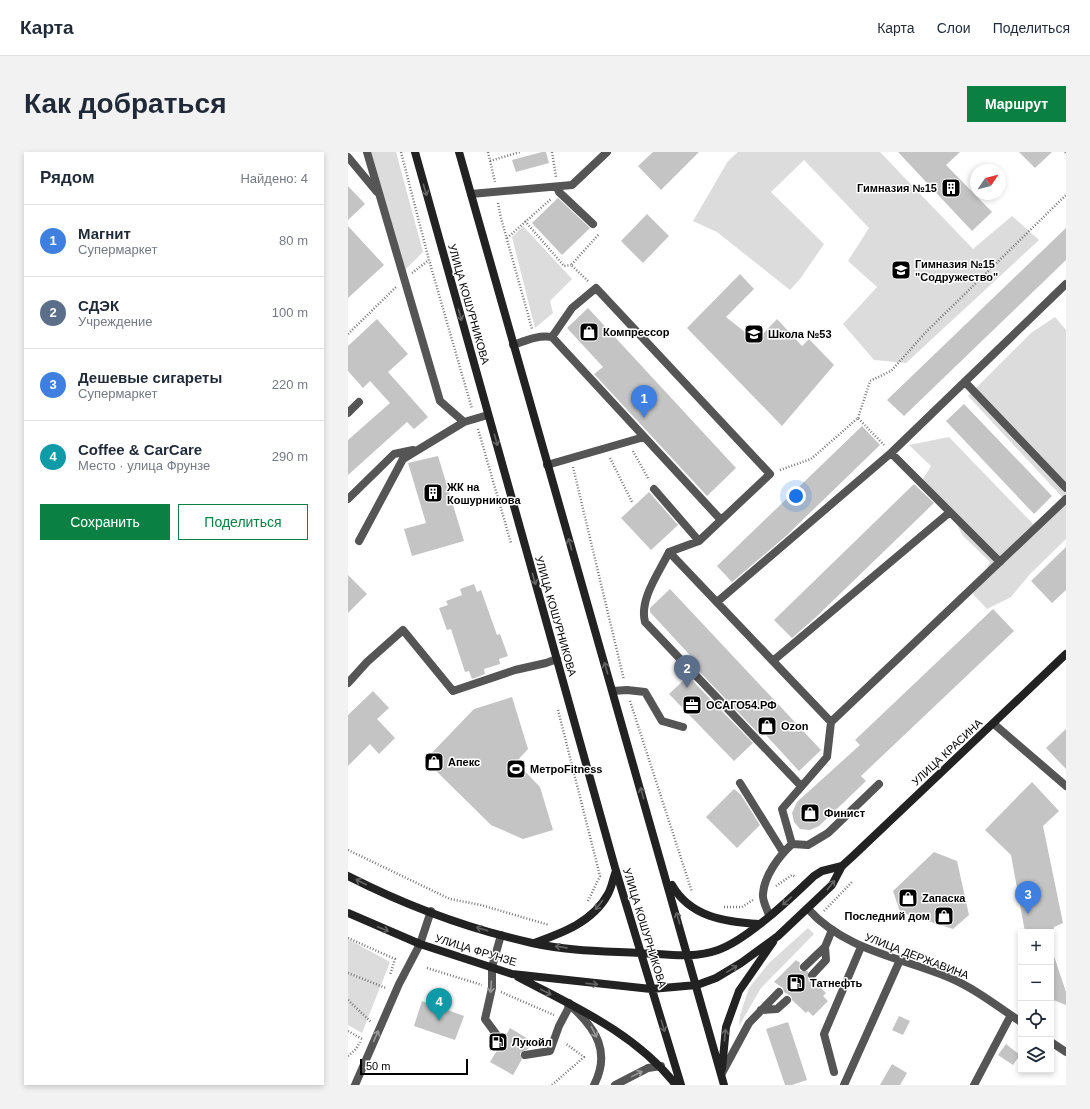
<!DOCTYPE html>
<html lang="ru">
<meta charset="utf-8">
<style>
body{margin:0;font-family:Arial,sans-serif;background:#f2f2f3;color:#1f2937}
.controls{position:absolute;right:12px;bottom:12px;display:grid;overflow:hidden;border-radius:0px;box-shadow:0 2px 6px #0003}
.controls button{width:36px;height:36px;display:grid;place-items:center;padding:0;border:0;border-bottom:1px solid #e0e1e3;background:#fff;color:#1f2937;font:20px sans-serif}
.compass{position:absolute;left:622px;top:12px;width:36px;height:36px;border-radius:50%;background:#fff;box-shadow:0 2px 6px #0003;rotate:55deg}
.scale{position:absolute;left:12px;bottom:10px;width:108px;box-sizing:border-box;padding-left:4px;border:2px solid #000;border-top:0;font-size:11px;line-height:14px;white-space:nowrap;color:#000;-webkit-text-stroke:3px #fff;paint-order:stroke}
.you{position:absolute;left:448px;top:344px;width:14px;height:14px;margin:-10px;border:3px solid #fff;border-radius:50%;background:#1a73e8;box-shadow:0 0 0 6px #1a73e833}
.badge{display:grid;place-items:center;width:26px;height:26px;border-radius:50%;background:#0b8043;color:#fff;font-size:13px;font-weight:700}
.pin{position:absolute;translate:-50% -33px;filter:drop-shadow(0 1px 2px #0008)}
.pin::after{content:'';position:absolute;top:21px;width:14px;height:12px;background:inherit;clip-path:polygon(0 0,100% 0,50% 100%)}
.list{margin:0;padding:0;list-style:none}
h2{display:flex;justify-content:space-between;align-items:center;height:52px;margin:0;padding:0 16px;font-size:17px}
h2 small{font-size:13px;font-weight:400;color:#747a83}
.list li{display:grid;grid-template-columns:26px 1fr auto;gap:12px;align-items:center;box-sizing:border-box;height:72px;padding:0 16px;border-top:1px solid #e0e1e3}
.list b{display:block;font-size:15px;white-space:nowrap}
.list p{margin:0;font-size:13px;white-space:nowrap;color:#747a83}
.list em{font-size:13px;font-style:normal;color:#747a83}
.actions{display:flex;gap:8px;padding:12px 16px}
.actions a{flex:1;padding:9px 0;border:1px solid #0b8043;border-radius:0px;text-align:center;font-size:14px;color:#0b8043}
.actions .main{background:#0b8043;color:#fff}
.icon{flex:none;width:22px;height:22px;fill:none;stroke:currentColor;stroke-width:2;stroke-linecap:round;stroke-linejoin:round}
.map{position:relative;flex:none;width:718px;height:933px;overflow:hidden;border-radius:0px}
header{display:flex;align-items:center;gap:24px;box-sizing:border-box;height:56px;padding:0 20px;background:#fff;border-bottom:1px solid #e0e1e3}
header strong{font-size:19px}
nav{display:flex;gap:22px;margin-inline-start:auto;font-size:14px}
.intro{display:flex;align-items:center;justify-content:space-between;box-sizing:border-box;height:96px;padding:0 24px}
h1{margin:0;font-size:28px}
.button{padding:10px 18px;border-radius:0px;background:#0b8043;color:#fff;font-size:14px;font-weight:700}
main{display:flex;gap:24px;padding:0 24px}
aside{flex:1;background:#fff;border-radius:0px;box-shadow:0 2px 6px #0003}
.map>svg:first-child{display:block}
.green{fill:#dcdcdc}
.building{fill:#c4c4c4}
.lines{fill:none;stroke-linecap:round;stroke-linejoin:round}
.path{stroke:#777;stroke-width:2.5;stroke-dasharray:1 2;stroke-linecap:butt}
.service{stroke:#555;stroke-width:8}
.minor{stroke:#555;stroke-width:8}
.tertiary{stroke:#555;stroke-width:8}
.secondary{stroke:#222;stroke-width:8}
.oneway{stroke:#646464}
.oneway2{stroke:#999}
.labels{text-anchor:middle;dominant-baseline:central;stroke-width:3;stroke-linejoin:round;paint-order:stroke}
.poi-label{font-size:11px;font-weight:bold;fill:#000;stroke:#fff;text-anchor:start}
.street-label{font-size:11px;fill:#000;stroke:#fff}
</style>
<header>
<strong>Карта</strong>
<nav><a>Карта</a><a>Слои</a><a>Поделиться</a></nav>
</header>
<div class="intro"><h1>Как добраться</h1><a class="button">Маршрут</a></div>
<main>
<aside>
<h2>Рядом<small>Найдено: 4</small></h2>
<ul class="list">
<li><span class="badge" style="background:#3f7fe0">1</span><div><b>Магнит</b><p>Супермаркет</p></div><em>80 m</em></li>
<li><span class="badge" style="background:#5c6f8a">2</span><div><b>СДЭК</b><p>Учреждение</p></div><em>100 m</em></li>
<li><span class="badge" style="background:#3f7fe0">3</span><div><b>Дешевые сигареты</b><p>Супермаркет</p></div><em>220 m</em></li>
<li><span class="badge" style="background:#0f9aa8">4</span><div><b>Coffee &amp; CarCare</b><p>Место · улица Фрунзе</p></div><em>290 m</em></li>
</ul>
<div class="actions"><a class="main">Сохранить</a><a>Поделиться</a></div>
</aside>
<div class="map">
<svg width="718" height="933" viewBox="0 0 718 933">
<rect width="100%" height="100%" fill="#fff"/>
<path class="green" d="M 23,0 L 48,0 L 75,100 L 56,119 Z
M 390,0 L 532,0 L 625,97 L 664,64 L 691,88 L 558,211 L 526,208 L 495,172 L 529,135 L 500,109 L 521,76 L 456,8 L 423,40 L 476,92 L 452,127 L 442,138 L 369,80 L 345,69 L 380,9 Z
M 175,74 L 224,127 L 202,149 L 205,161 L 187,176 L 164,85 Z
M 707,165 L 718,178 L 718,387 L 682,422 L 663,445 L 639,457 L 625,442 L 642,410 L 615,384 L 599,354 L 575,327 L 583,314 L 561,293 L 601,285 L 686,373 L 716,347 L 620,244 L 683,181 Z
M 460,776 L 466,782 L 413,836 L 391,874 L 392,863 L 401,836 L 421,811 Z
M 0,787 L 42,810 L 14,881 L 0,873 Z"/>
<path class="building" d="M 194,0 L 198,0 L 201,11 L 168,20 L 164,8 Z
M 305,0 L 351,0 L 313,38 L 290,14 Z
M 550,0 L 612,0 L 598,13 L 644,60 L 624,79 Z
M 671,0 L 704,0 L 687,16 Z
M 0,34 L 17,52 L 0,68 Z
M 210,46 L 242,76 L 214,103 L 184,71 Z
M 299,62 L 321,84 L 295,111 L 273,89 Z
M 0,74 L 36,113 L 0,146 Z
M 718,76 L 718,108 L 556,264 L 539,248 Z
M 392,122 L 406,137 L 378,165 L 408,189 L 429,167 L 454,194 L 461,187 L 486,213 L 434,274 L 339,176 Z
M 240,156 L 388,316 L 359,344 L 246,222 L 255,215 L 219,176 Z
M 29,167 L 60,202 L 40,220 L 80,265 L 66,277 L 59,270 L 0,323 L 0,288 L 42,251 L 22,229 L 15,236 L 0,219 L 0,194 Z
M 616,252 L 704,344 L 686,362 L 598,269 Z
M 514,274 L 532,293 L 438,384 L 384,430 L 369,414 Z
M 90,304 L 116,389 L 64,404 L 56,377 L 78,371 L 60,311 Z
M 566,332 L 586,351 L 467,466 L 444,486 L 426,468 Z
M 301,340 L 330,373 L 303,398 L 273,366 Z
M 718,395 L 718,438 L 704,451 L 683,429 Z
M 0,423 L 19,442 L 0,461 Z
M 126,432 L 129,440 L 133,438 L 149,483 L 152,482 L 160,504 L 151,507 L 152,512 L 136,517 L 137,522 L 124,527 L 121,519 L 117,520 L 103,477 L 99,478 L 91,456 L 100,453 L 98,449 L 114,443 L 112,437 Z
M 322,437 L 473,598 L 451,619 L 416,581 L 413,584 L 348,516 L 351,513 L 302,460 L 302,456 Z
M 645,457 L 666,479 L 513,624 L 518,629 L 471,674 L 462,678 L 452,677 L 446,670 L 444,661 L 449,650 L 512,593 L 507,588 Z
M 340,524 L 405,591 L 386,609 L 321,542 Z
M 25,539 L 41,556 L 29,567 L 47,586 L 31,602 L 22,592 L 0,614 L 0,563 Z
M 164,545 L 180,597 L 168,610 L 192,635 L 205,678 L 175,687 L 143,673 L 77,608 L 126,557 Z
M 718,577 L 718,617 L 698,596 Z
M 684,630 L 711,659 L 695,674 L 715,771 L 706,775 L 706,780 L 677,780 L 663,703 L 637,678 Z
M 386,637 L 393,643 L 412,673 L 389,696 L 358,665 Z
M 586,700 L 609,709 L 621,763 L 605,777 L 552,760 L 545,739 Z
M 703,801 L 705,801 L 718,840 L 718,853 L 703,847 Z
M 448,808 L 452,811 L 451,816 L 452,819 L 460,819 L 460,827 L 463,828 L 468,827 L 471,830 L 469,832 L 478,841 L 475,844 L 480,849 L 465,864 L 460,859 L 458,861 L 444,848 L 443,844 L 436,840 L 435,836 L 426,830 Z
M 74,849 L 116,864 L 107,888 L 66,874 Z
M 551,864 L 562,869 L 555,883 L 544,878 Z
M 440,870 L 459,928 L 444,933 L 437,933 L 418,877 Z
M 162,876 L 185,890 L 180,897 L 172,901 L 174,907 L 165,923 L 142,910 L 151,895 L 155,895 L 159,893 L 157,885 Z
M 658,892 L 672,903 L 665,913 L 650,903 Z
M 544,912 L 559,921 L 552,933 L 532,933 Z"/>
<g class="lines">
<path class="path" d="M 53,0 L 81,108 L 124,257
M 140,0 L 147,30
M 204,0 L 208,25
M 717,0 L 718,1
M 142,9 L 172,0
M 150,51 L 153,66 L 184,177
M 177,69 L 216,114 L 223,113
M 159,86 L 203,47
M 64,121 L 81,108
M 240,129 L 223,113 L 251,82
M 0,182 L 48,135
M 510,266 L 522,229 L 543,219 L 579,179 L 718,43
M 130,277 L 163,391
M 285,299 L 301,328
M 262,306 L 284,350
M 225,315 L 276,528
M 432,318 L 463,307 L 510,266 L 536,293
M 282,549 L 344,740
M 210,558 L 252,724 L 240,749
M 0,698 L 102,747 L 133,753 L 201,773
M 428,734 L 444,723 L 448,725
M 376,755 L 394,755 L 405,748
M 476,759 L 504,730
M 0,786 L 47,807 L 42,823
M 79,816 L 134,833
M 0,821 L 38,836
M 153,840 L 206,863
M 0,848 L 23,870
M 0,879 L 14,887
M 0,904 L 8,897 L 12,890
M 204,933 L 236,905 L 217,891"/>
<path class="service" d="M 19,0 L 92,249 L 116,270 L 140,263
M 0,5 L 29,40
M 209,35 L 211,40 L 245,72
M 123,42 L 224,33 L 259,0
M 204,185 L 373,368
M 165,193 C 179,188 190,183 204,185 L 224,156 L 248,136 L 422,322 L 351,389 L 321,400 C 311,421 291,447 297,470 L 453,634
M 617,230 L 718,336
M 0,261 L 11,250
M 543,301 L 652,410
M 199,313 L 296,285
M 306,337 L 351,389
M 0,347 L 46,302 L 65,298
M 11,389 L 55,307 L 116,270
M 321,400 L 483,570 L 718,347
M 369,450 L 543,301 L 718,132
M 426,508 L 602,360
M 0,531 L 19,510 L 55,478 L 105,539 L 167,518 L 198,511 L 209,507
M 265,539 L 279,538 L 297,540 L 314,569 L 335,575
M 646,572 L 718,634
M 392,631 L 435,700
M 444,692 L 460,693 L 480,681 L 531,632
M 421,763 C 419,757 414,748 415,742 C 416,724 431,704 444,692 L 434,657 L 479,605 L 483,570
M 153,783 L 144,815 L 144,836 L 137,867 L 154,890
M 456,815 L 477,795 L 484,778
M 464,823 L 478,808 L 477,795
M 413,858 L 429,857 L 439,848
M 177,903 L 202,899 L 211,874 L 220,857 L 221,851
M 486,920 L 476,882 L 513,795
M 374,921 L 401,871 L 431,840
M 7,933 L 51,832 L 72,792 L 83,759"/>
<path class="minor" d="M 460,757 C 497,798 551,805 600,825 C 628,837 649,854 673,870
M 703,890 L 718,900
M 496,933 L 552,808
M 626,933 L 663,863"/>
<path class="tertiary" d="M 224,855 C 248,877 263,900 246,933
M 267,933 L 300,916 L 313,914"/>
<path class="secondary" d="M 67,0 L 268,719 L 333,933
M 111,0 L 376,933
M 0,724 C 57,753 121,777 184,791 C 220,799 256,799 292,801 C 318,802 345,807 370,798 C 399,788 443,746 466,724 L 474,719 L 494,714
M 324,733 C 342,765 377,770 411,772
M 0,761 L 72,792 L 164,822 L 303,837 L 349,833 L 368,826 L 393,811 L 430,784 L 484,733 L 494,714 L 505,704 L 718,502
M 186,791 C 214,781 245,770 260,742 C 264,735 265,726 268,719
M 170,825 C 227,855 287,881 328,933
M 374,917 L 378,875 L 391,839 L 425,790"/>
</g>
<defs><path id="oneway-shaft" d="M-6 0H5M1.5-3L5.5 0L1.5 3" fill="none" stroke-width="1.6" stroke-linecap="round" stroke-linejoin="round"/></defs>
<g class="oneway">
<use href="#oneway-shaft" transform="translate(77 38) rotate(74)"/>
<use href="#oneway-shaft" transform="translate(112 163) rotate(74)"/>
<use href="#oneway-shaft" transform="translate(148 288) rotate(74)"/>
<use href="#oneway-shaft" transform="translate(222 392) rotate(-106)"/>
<use href="#oneway-shaft" transform="translate(186 427) rotate(74)"/>
<use href="#oneway-shaft" transform="translate(258 516) rotate(-106)"/>
<use href="#oneway-shaft" transform="translate(294 641) rotate(-106)"/>
<use href="#oneway-shaft" transform="translate(13 730) rotate(-153)"/>
<use href="#oneway-shaft" transform="translate(483 733) rotate(-51)"/>
<use href="#oneway-shaft" transform="translate(439 749) rotate(138)"/>
<use href="#oneway-shaft" transform="translate(251 753) rotate(129)"/>
<use href="#oneway-shaft" transform="translate(330 766) rotate(-106)"/>
<use href="#oneway-shaft" transform="translate(35 777) rotate(22)"/>
<use href="#oneway-shaft" transform="translate(134 777) rotate(-162)"/>
<use href="#oneway-shaft" transform="translate(213 795) rotate(-172)"/>
<use href="#oneway-shaft" transform="translate(384 817) rotate(-31)"/>
<use href="#oneway-shaft" transform="translate(244 832) rotate(6)"/>
<use href="#oneway-shaft" transform="translate(198 840) rotate(27)"/>
<use href="#oneway-shaft" transform="translate(315 874) rotate(73)"/>
<use href="#oneway-shaft" transform="translate(377 883) rotate(-85)"/>
</g>
<g class="oneway2">
<use href="#oneway-shaft" transform="translate(143 835) rotate(94)"/>
<use href="#oneway-shaft" transform="translate(246 880) rotate(63)"/>
<use href="#oneway-shaft" transform="translate(28 884) rotate(-66)"/>
<use href="#oneway-shaft" transform="translate(289 922) rotate(-26)"/>
</g>
<defs>
<g id="building-square" transform="scale(1)"><rect x="-9" y="-9" width="18" height="18" rx="4" fill="#000" stroke="#fff"/><path d="M-4-6H4V6H1V3H-1V6H-4ZM-2.5-4.3h1.7v1.8h-1.7ZM.8-4.3h1.7v1.8H.8ZM-2.5-1h1.7V.8h-1.7ZM.8-1h1.7V.8H.8Z" fill="#fff"/></g>
<g id="school-square" transform="scale(1)"><rect x="-9" y="-9" width="18" height="18" rx="4" fill="#000" stroke="#fff"/><path d="M0-5L7-2L0 1L-7-2ZM-4 1L0 2.5L4 1V4Q0 6-4 4Z" fill="#fff"/></g>
<g id="shop-square" transform="scale(1)"><rect x="-9" y="-9" width="18" height="18" rx="4" fill="#000" stroke="#fff"/><path d="M-5-2.5h2.3a2.7 3.5 0 0 1 5.4 0H5L5.5 6h-11ZM-1.5-2.5h3a1.5 2.3 0 0 0-3 0Z" fill="#fff"/></g>
<g id="office-square" transform="scale(1)"><rect x="-9" y="-9" width="18" height="18" rx="4" fill="#000" stroke="#fff"/><path d="M-6-3h4V-5.5h4V-3h4V5H-6ZM-1-4.5V-3h2v-1.5ZM-6 0V1H6V0Z" fill="#fff"/></g>
<g id="stadium-square" transform="scale(1)"><rect x="-9" y="-9" width="18" height="18" rx="4" fill="#000" stroke="#fff"/><path d="M0-5a6.5 5 0 1 0 0 10a6.5 5 0 1 0 0-10ZM-3.5-1.8h7v3.6h-7Z" fill="#fff"/></g>
<g id="fuel-square" transform="scale(1)"><rect x="-9" y="-9" width="18" height="18" rx="4" fill="#000" stroke="#fff"/><path d="M-5.5-6h7V0h2V4h1.3V-2.5L3-4.5l.8-.8L6-3V5H2.5V1h-1V6h-7ZM-4.2-4.7v3.2H.2V-4.7Z" fill="#fff"/></g>
</defs>
<g fill-rule="evenodd">
<use href="#building-square" x="603" y="36"/>
<use href="#school-square" x="553" y="118"/>
<use href="#shop-square" x="241" y="180"/>
<use href="#school-square" x="406" y="182"/>
<use href="#building-square" x="85" y="341"/>
<use href="#office-square" x="344" y="553"/>
<use href="#shop-square" x="419" y="574"/>
<use href="#shop-square" x="86" y="610"/>
<use href="#stadium-square" x="168" y="617"/>
<use href="#shop-square" x="462" y="661"/>
<use href="#shop-square" x="560" y="746"/>
<use href="#shop-square" x="596" y="764"/>
<use href="#fuel-square" x="448" y="831"/>
<use href="#fuel-square" x="150" y="890"/>
</g>
<g class="labels">
<g class="poi-label">
<text x="589" y="36" text-anchor="end">Гимназия №15</text>
<text x="567" y="112">Гимназия №15<tspan x="567" dy="13">"Содружество"</tspan></text>
<text x="255" y="180">Компрессор</text>
<text x="420" y="182">Школа №53</text>
<text x="99" y="335">ЖК на<tspan x="99" dy="13">Кошурникова</tspan></text>
<text x="358" y="553">ОСАГО54.РФ</text>
<text x="433" y="574">Ozon</text>
<text x="100" y="610">Апекс</text>
<text x="182" y="617">МетроFitness</text>
<text x="476" y="661">Финист</text>
<text x="574" y="746">Zапаска</text>
<text x="582" y="764" text-anchor="end">Последний дом</text>
<text x="462" y="831">Татнефть</text>
<text x="164" y="890">Лукойл</text>
</g>
<g class="street-label">
<text transform="translate(121 152) rotate(74)">УЛИЦА КОШУРНИКОВА</text>
<text transform="translate(208 464) rotate(74)">УЛИЦА КОШУРНИКОВА</text>
<text transform="translate(599 600) rotate(-43)">УЛИЦА КРАСИНА</text>
<text transform="translate(297 776) rotate(73)">УЛИЦА КОШУРНИКОВА</text>
<text transform="translate(128 798) rotate(17)">УЛИЦА ФРУНЗЕ</text>
<text transform="translate(569 804) rotate(21)">УЛИЦА ДЕРЖАВИНА</text>
</g>
</g>
</svg>
<div class="controls">
<button>+</button>
<button>−</button>
<button><svg class="icon" aria-label="locate" viewBox="0 0 24 24"><circle cx="12" cy="12" r="6"/><path d="M12 2v4M12 18v4M2 12h4M18 12h4"/></svg></button>
<button><svg class="icon" aria-label="layers" viewBox="0 0 24 24"><path d="M12 4l9 5-9 5-9-5zM3 14l9 5 9-5"/></svg></button>
</div>
<svg class="compass" viewBox="-18 -18 36 36"><path d="M0-13l5 13h-10z" fill="#e53935"/><path d="M0 13l5-13h-10z" fill="#747a83"/></svg>
<div class="scale">50 m</div>
<div class="you"></div>
<div class="pin badge" style="left:296px;top:266px;background:#3f7fe0">1</div>
<div class="pin badge" style="left:339px;top:536px;background:#5c6f8a">2</div>
<div class="pin badge" style="left:680px;top:762px;background:#3f7fe0">3</div>
<div class="pin badge" style="left:91px;top:869px;background:#0f9aa8">4</div>
</div>
</main>
